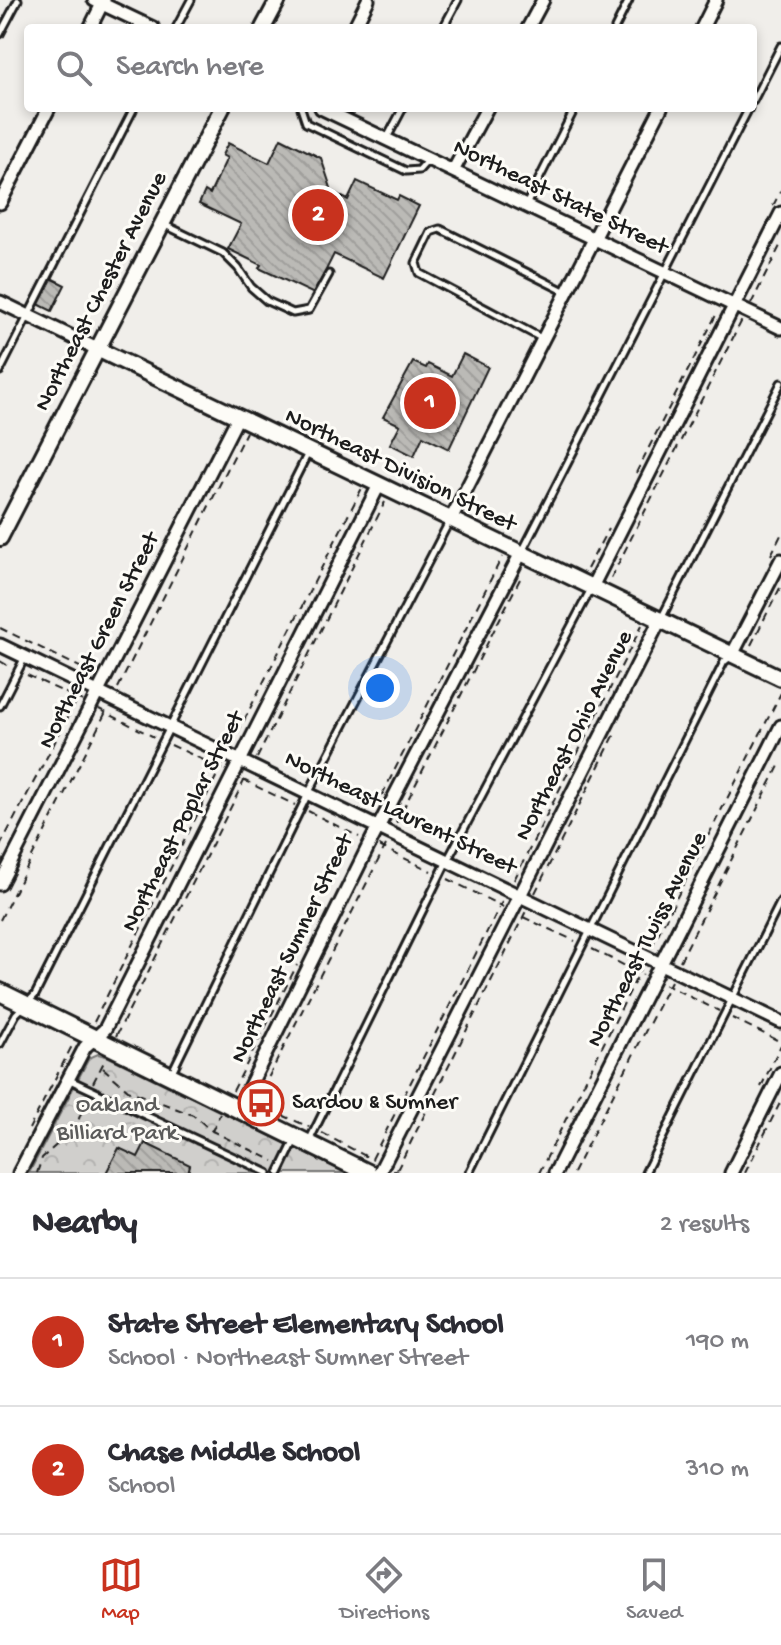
<!DOCTYPE html>
<meta charset="utf-8">
<style>
body{margin:0;font-family:"Gochi Hand",sans-serif;background:#f7f7f7;color:#2b2b33}
.you{position:absolute;left:380px;top:688px;width:28px;height:28px;margin:-20px;border:6px solid #fff;border-radius:50%;background:#1a73e8;box-shadow:0 0 0 12px #1a73e833}
.badge{display:grid;place-items:center;width:52px;height:52px;border-radius:50%;background:#c8321e;color:#fff;font-size:26px;font-weight:700}
.pin{position:absolute;translate:-50% -50%;border:4px solid #fff;box-shadow:0 2px 8px #0006}
.list{margin:0;padding:0;list-style:none}
h2{display:flex;justify-content:space-between;align-items:center;height:104px;margin:0;padding:0 32px;font-size:34px}
h2 small{font-size:26px;font-weight:400;color:#7c7c81}
.list li{display:grid;grid-template-columns:52px 1fr auto;gap:24px;align-items:center;box-sizing:border-box;height:128px;padding:0 32px;border-top:2px solid #e1e1e2}
.list b{display:block;font-size:30px;white-space:nowrap}
.list p{margin:0;font-size:26px;white-space:nowrap;color:#7c7c81}
.list em{font-size:26px;font-style:normal;color:#7c7c81}
.icon{flex:none;width:44px;height:44px;fill:none;stroke:currentColor;stroke-width:2;stroke-linecap:round;stroke-linejoin:round}
.map{position:relative;flex:none;width:781px;height:1173px;overflow:hidden}
.search{position:absolute;background:#fff;box-shadow:0 4px 12px #0003;left:24px;right:24px;top:24px;height:88px;display:flex;align-items:center;gap:20px;box-sizing:border-box;padding:0 28px;border-radius:8px;color:#7c7c81;font-size:30px}
.sheet{height:360px;background:#fff}
nav{display:flex;justify-content:space-around;align-items:center;box-sizing:border-box;height:112px;border-top:2px solid #e1e1e2;background:#fff;font-size:22px;color:#7c7c81}
nav a{display:grid;justify-items:center;gap:4px}
nav .on{color:#c8321e}
.map>svg:first-child{display:block}
.park{fill:url(#park-crowns);stroke:#767674;stroke-width:2}
.building{fill:url(#building-back-hatch);stroke:#1c1c1c;stroke-width:2}
.lines{fill:none;stroke-linecap:round;stroke-linejoin:round}
.service-casing{stroke:#1c1c1c;stroke-width:11}
.minor-casing{stroke:#1c1c1c;stroke-width:17}
.tertiary-casing{stroke:#1c1c1c;stroke-width:20}
.secondary-casing{stroke:#1c1c1c;stroke-width:22}
.path{stroke:#1c1c1c;stroke-width:2;stroke-dasharray:8 6;stroke-linecap:butt}
.service{stroke:#fdfcf7;stroke-width:5}
.minor{stroke:#fdfcf7;stroke-width:11}
.tertiary{stroke:#fdfcf7;stroke-width:14}
.secondary{stroke:#fdfcf7;stroke-width:16}
.labels{text-anchor:middle;dominant-baseline:central;stroke-width:6;stroke-linejoin:round;paint-order:stroke}
.street-label{font-size:24px;fill:#1c1c1c;stroke:#fdfcf7}
.poi-label{font-size:24px;fill:#1c1c1c;stroke:#fdfcf7;text-anchor:start}
.park-label{font-size:24px;fill:#5b5b5a;stroke:#fdfcf7}
</style>
<div class="map">
<svg width="781" height="1173" viewBox="0 0 781 1173">
<defs>
<pattern id="park-crowns" width="20" height="18" patternUnits="userSpaceOnUse" patternTransform="scale(2)"><rect width="20" height="18" fill="#d0cfcc"/><path d="M2 6a3 3 0 1 1 6 0M12 15a3 3 0 1 1 6 0" fill="none" stroke="#b2b1af"/></pattern>
<pattern id="building-back-hatch" width="6" height="6" patternUnits="userSpaceOnUse" patternTransform="scale(2)"><rect width="6" height="6" fill="#bbbab6"/><path d="M-1 5l2 2M0 0l6 6M5-1l2 2" fill="none" stroke="#a09f9c"/></pattern>
</defs>
<rect width="100%" height="100%" fill="#f0eeea"/>
<filter id="ink" filterUnits="userSpaceOnUse"><feTurbulence type="fractalNoise" baseFrequency=".0125" numOctaves="2"/><feDisplacementMap in="SourceGraphic" scale="16" xChannelSelector="R" yChannelSelector="G"/><feConvolveMatrix kernelMatrix="1 2 1 2 8 2 1 2 1" color-interpolation-filters="sRGB"/></filter>
<g filter="url(#ink)">
<path class="park" d="M 98,1054 L 109,1057 L 346,1173 L 29,1173 L 89,1058 Z"/>
<path class="building" d="M 281,138 L 321,158 L 331,188 L 330,191 L 348,200 L 357,181 L 397,200 L 399,196 L 419,206 L 384,278 L 334,254 L 314,294 L 259,268 L 261,265 L 228,249 L 241,224 L 199,204 L 205,191 L 210,194 L 227,158 L 222,155 L 228,143 L 269,163 Z
M 51,278 L 65,285 L 52,311 L 38,304 Z
M 463,354 L 488,367 L 449,449 L 423,436 L 414,456 L 390,444 L 400,425 L 383,417 L 413,362 L 426,368 L 428,364 L 452,376 Z
M 145,1143 L 190,1165 L 188,1173 L 106,1173 L 119,1148 L 138,1157 Z"/>
<g class="lines">
<g class="service-casing">
<path id="service" d="M 176,28 L 191,0
M 443,28 L 458,0
M 615,28 L 629,0
M 0,34 L 18,0
M 753,101 L 781,46
M 301,108 L 306,123 L 406,171 L 419,170 L 427,161
M 387,138 L 403,108
M 526,205 L 575,108
M 163,224 L 223,253 L 238,268 L 251,287 L 267,301 L 293,313 L 309,310 L 329,274
M 541,338 L 419,273 L 416,263 L 431,232 L 440,229 L 566,292
M 0,371 L 134,108
M 522,552 L 749,108
M 662,617 L 781,383
M 0,706 L 25,657
M 0,1044 L 16,1014 L 35,995 L 308,453
M 172,1072 L 308,794 L 450,520
M 70,1080 L 268,1173
M 310,1139 L 447,861 L 591,589
M 279,1173 L 294,1142
M 469,1173 L 724,662 L 730,657
M 645,1173 L 781,901"/>
</g>
<g class="minor-casing">
<path id="minor" d="M 94,0 L 153,28
M 90,28 L 104,0
M 354,28 L 368,0
M 528,28 L 543,0
M 702,28 L 716,0
M 321,108 L 781,328
M 453,171 L 487,108
M 0,203 L 49,108
M 0,302 L 97,349
M 451,519 L 661,108
M 592,587 L 781,213
M 0,645 L 781,1022
M 732,655 L 781,560
M 0,884 L 238,417
M 238,1110 L 370,843 L 521,553
M 19,1173 L 85,1047 L 105,1029 L 379,485
M 379,1173 L 660,620
M 555,1173 L 781,726
M 731,1173 L 781,1073"/>
</g>
<g class="tertiary-casing">
<path id="tertiary" d="M 263,28 L 278,0
M 97,349 L 781,678
M 0,538 L 222,108"/>
</g>
<g class="secondary-casing">
<path id="secondary" d="M 0,992 L 368,1173"/>
</g>
<path class="path" d="M 773,206 L 781,190
M 751,304 L 781,244
M 636,473 L 718,311
M 771,555 L 781,535
M 587,569 L 608,529
M 611,578 L 742,320
M 0,628 L 96,675
M 751,645 L 781,586
M 0,661 L 10,667
M 27,675 L 83,701
M 118,688 L 246,432
M 99,709 L 154,737
M 171,745 L 223,769
M 231,746 L 362,488
M 257,758 L 385,502
M 243,780 L 295,805
M 382,795 L 502,557
M 308,811 L 359,837
M 396,823 L 520,579
M 0,846 L 77,700
M 379,846 L 431,871
M 448,879 L 503,907
M 514,880 L 642,625
M 535,893 L 615,734
M 523,917 L 575,941
M 0,920 L 108,708
M 651,948 L 781,693
M 592,949 L 643,975
M 680,961 L 781,762
M 664,984 L 719,1011
M 732,1018 L 781,1042
M 94,1022 L 223,763
M 116,1036 L 244,781
M 103,1068 L 128,1090 L 193,1115 L 212,1131 L 274,1161
M 93,1083 L 105,1060
M 761,1087 L 781,1045
M 233,1091 L 297,965
M 256,1102 L 387,843
M 282,1115 L 309,1127
M 29,1129 L 73,1044
M 212,1131 L 220,1114
M 322,1133 L 373,1160
M 372,1159 L 503,900
M 393,1170 L 400,1173
M 397,1170 L 527,909
M 37,1173 L 42,1158 L 76,1127 L 87,1096
M 539,1173 L 641,969
M 573,1173 L 671,981
M 745,1173 L 781,1101"/>
<use href="#service" class="service"/>
<use href="#minor" class="minor"/>
<use href="#tertiary" class="tertiary"/>
<use href="#secondary" class="secondary"/>
</g>
</g>
<defs>
<g id="bus-ring" transform="scale(2.3)"><circle r="9.5" fill="#fdfcf7" stroke="#c8321e" stroke-width="1.5"/><path d="M-5-6H5V4H4V6H2V4H-2V6H-4V4H-5ZM-3.5-4V0h7V-4ZM-3.5 1.2v1.5H-2V1.2ZM2 1.2v1.5H3.5V1.2Z" fill="#c8321e"/></g>
</defs>
<g fill-rule="evenodd">
<use href="#bus-ring" x="261" y="1103"/>
</g>
<g class="labels">
<g class="street-label">
<text transform="translate(560 198) rotate(26)">Northeast State Street</text>
<text transform="translate(102 292) rotate(-63)">Northeast Chester Avenue</text>
<text transform="translate(400 471) rotate(26)">Northeast Division Street</text>
<text transform="translate(100 641) rotate(-63)">Northeast Green Street</text>
<text transform="translate(575 736) rotate(-63)">Northeast Ohio Avenue</text>
<text transform="translate(400 814) rotate(26)">Northeast Laurent Street</text>
<text transform="translate(184 822) rotate(-63)">Northeast Poplar Street</text>
<text transform="translate(648 940) rotate(-63)">Northeast Twiss Avenue</text>
<text transform="translate(293 949) rotate(-64)">Northeast Sumner Street</text>
</g>
<g class="poi-label">
<text x="292" y="1103">Sardou &amp; Sumner</text>
</g>
<g class="park-label">
<text x="117" y="1106">Oakland<tspan x="117" dy="28">Billiard Park</tspan></text>
</g>
</g>
</svg>
<div class="you"></div>
<div class="pin badge" style="left:430px;top:403px">1</div>
<div class="pin badge" style="left:318px;top:215px">2</div>
<div class="search"><svg class="icon" aria-label="search" viewBox="0 0 24 24"><circle cx="10" cy="10" r="6"/><path d="M15 15l6 6"/></svg>Search here</div>
</div>
<section class="sheet">
<h2>Nearby<small>2 results</small></h2>
<ul class="list">
<li><span class="badge">1</span><div><b>State Street Elementary School</b><p>School · Northeast Sumner Street</p></div><em>190 m</em></li>
<li><span class="badge">2</span><div><b>Chase Middle School</b><p>School</p></div><em>310 m</em></li>
</ul>
</section>
<nav>
<a class="on"><svg class="icon" aria-label="map" viewBox="0 0 24 24"><path d="M3 6l6-2 6 2 6-2v14l-6 2-6-2-6 2zM9 4v14M15 6v14"/></svg>Map</a>
<a><svg class="icon" aria-label="directions" viewBox="0 0 24 24"><path d="M12 3l9 9-9 9-9-9zM9 14v-3h6M13 9l2 2-2 2"/></svg>Directions</a>
<a><svg class="icon" aria-label="saved" viewBox="0 0 24 24"><path d="M7 4h10v16l-5-4-5 4z"/></svg>Saved</a>
</nav>
